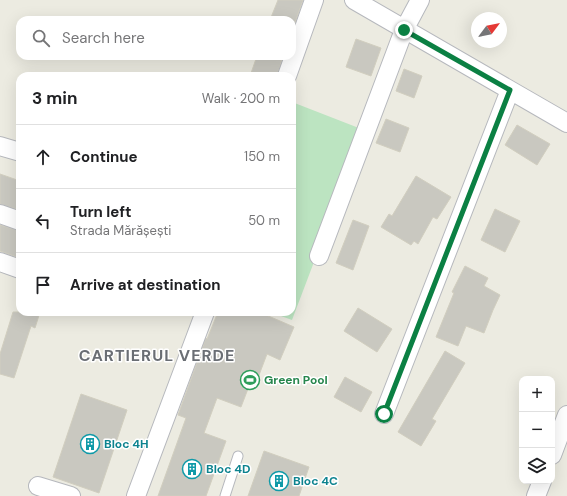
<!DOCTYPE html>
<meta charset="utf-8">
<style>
body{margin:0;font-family:"DM Sans",sans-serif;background:#f2f2f2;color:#202124}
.controls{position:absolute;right:12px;bottom:12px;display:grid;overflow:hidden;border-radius:8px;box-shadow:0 4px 16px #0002}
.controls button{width:36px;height:36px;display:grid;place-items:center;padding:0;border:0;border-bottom:1px solid #e0e0e0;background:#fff;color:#202124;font:20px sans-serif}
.compass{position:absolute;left:471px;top:12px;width:36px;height:36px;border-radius:50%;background:#fff;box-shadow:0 4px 16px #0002;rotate:58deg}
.stop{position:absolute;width:12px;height:12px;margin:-9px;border:3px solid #0b8043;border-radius:50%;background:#fff}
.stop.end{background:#0b8043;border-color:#fff;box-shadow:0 1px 4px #0008}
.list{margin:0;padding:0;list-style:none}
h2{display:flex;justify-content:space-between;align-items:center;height:52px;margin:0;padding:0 16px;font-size:17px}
h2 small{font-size:13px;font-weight:400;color:#757577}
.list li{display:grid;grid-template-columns:26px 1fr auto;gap:12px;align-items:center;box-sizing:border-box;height:64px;padding:0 16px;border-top:1px solid #e0e0e0}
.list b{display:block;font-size:15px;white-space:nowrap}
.list p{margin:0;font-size:13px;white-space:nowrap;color:#757577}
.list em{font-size:13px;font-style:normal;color:#757577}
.icon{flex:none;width:22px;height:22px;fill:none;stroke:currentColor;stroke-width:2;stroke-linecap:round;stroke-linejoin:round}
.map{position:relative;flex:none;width:567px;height:496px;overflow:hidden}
.search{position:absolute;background:#fff;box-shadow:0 4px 16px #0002;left:16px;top:16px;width:280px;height:44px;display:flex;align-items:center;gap:10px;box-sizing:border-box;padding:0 14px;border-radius:12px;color:#757577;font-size:15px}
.panel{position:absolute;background:#fff;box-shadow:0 4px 16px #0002;left:16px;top:72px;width:280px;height:244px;border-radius:12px}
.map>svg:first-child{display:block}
.green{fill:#bce4c1}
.building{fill:#c9c8c0;stroke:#d1cebf}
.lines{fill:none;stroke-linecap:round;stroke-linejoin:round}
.lane-casing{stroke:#b6b8bd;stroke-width:11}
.street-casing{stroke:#b6b8bd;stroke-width:20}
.lane{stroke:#fff;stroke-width:9}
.street{stroke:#fff;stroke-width:18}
.route{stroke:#0b8043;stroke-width:5}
.labels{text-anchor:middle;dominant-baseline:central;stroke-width:3;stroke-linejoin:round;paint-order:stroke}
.leisure-label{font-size:12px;font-weight:bold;fill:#27864d;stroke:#fff;text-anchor:start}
.culture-label{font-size:12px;font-weight:bold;fill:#0d838f;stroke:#fff;text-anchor:start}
.district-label{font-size:16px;font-weight:bold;letter-spacing:1px;fill:#6a6e74;stroke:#fff}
</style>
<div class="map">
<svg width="567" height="496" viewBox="0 0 567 496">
<rect width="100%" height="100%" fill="#ecebe1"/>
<path class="green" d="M 292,102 L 364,130 L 292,320 L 270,312 L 292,312 Z"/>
<path class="building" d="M 278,0 L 303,0 L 292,31 L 292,20 L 270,20 Z
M 356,39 L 381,48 L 371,76 L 346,67 Z
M 257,56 L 283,56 L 277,76 L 250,76 Z
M 404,69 L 422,76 L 414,98 L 396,91 Z
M 386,119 L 409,128 L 400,152 L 376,143 Z
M 517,125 L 550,144 L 537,165 L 505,145 Z
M 0,174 L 20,181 L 20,210 L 0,204 Z
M 416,176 L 451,197 L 437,219 L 433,217 L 418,244 L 414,241 L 411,245 L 381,227 L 389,214 L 392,216 Z
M 495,209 L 520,221 L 505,252 L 481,240 Z
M 353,220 L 369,226 L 353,270 L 336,263 Z
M 0,225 L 20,231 L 20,258 L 0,251 Z
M 465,266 L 488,278 L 484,286 L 500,295 L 493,310 L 484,333 L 466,326 L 458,346 L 436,337 L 454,293 L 452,292 Z
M 358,308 L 392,329 L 377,352 L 344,331 Z
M 13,312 L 40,312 L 35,328 L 31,326 L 14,378 L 0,374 L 0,354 Z
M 218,312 L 259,312 L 294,327 L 280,360 L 267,354 L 256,383 L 251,381 L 241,407 L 217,398 L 204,433 L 226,441 L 206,496 L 158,496 L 186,418 L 178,415 L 206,338 L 207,339 Z
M 445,351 L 465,363 L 432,419 L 436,421 L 421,446 L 398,432 Z
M 345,377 L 372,392 L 361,412 L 334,397 Z
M 81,394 L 127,410 L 99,493 L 53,477 Z
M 264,451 L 309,467 L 299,496 L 248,496 Z"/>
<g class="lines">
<g class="lane-casing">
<path id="lane" d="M 225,496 L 238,456"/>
</g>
<g class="street-casing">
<path id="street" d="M 354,0 L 567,123
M 287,76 L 314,0
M 0,146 L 20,152
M 0,214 L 20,221
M 319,256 L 404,30 L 420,0
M 0,262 L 20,269
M 384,414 L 510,90
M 552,455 L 567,415
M 38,486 L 71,496
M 136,496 L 205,312
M 536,496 L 542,481"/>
</g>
<use href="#lane" class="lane"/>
<use href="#street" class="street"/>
</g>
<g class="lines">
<path class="route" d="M 384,414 L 510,90 L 404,30"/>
</g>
<defs>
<g id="stadium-ring" transform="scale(1)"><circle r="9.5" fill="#fff" stroke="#2e9e5b" stroke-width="1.5"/><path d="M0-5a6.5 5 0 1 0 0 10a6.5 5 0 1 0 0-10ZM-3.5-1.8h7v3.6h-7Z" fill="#2e9e5b"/></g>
<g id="building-ring" transform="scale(1)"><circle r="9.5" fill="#fff" stroke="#0f9aa8" stroke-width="1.5"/><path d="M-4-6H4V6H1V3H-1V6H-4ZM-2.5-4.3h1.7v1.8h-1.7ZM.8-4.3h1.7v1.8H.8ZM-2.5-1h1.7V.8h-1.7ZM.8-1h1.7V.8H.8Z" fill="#0f9aa8"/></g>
</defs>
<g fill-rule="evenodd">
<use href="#stadium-ring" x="250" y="380"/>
<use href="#building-ring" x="90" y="444"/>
<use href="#building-ring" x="192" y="469"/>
<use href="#building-ring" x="279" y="481"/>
</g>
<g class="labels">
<g class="leisure-label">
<text x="264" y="380">Green Pool</text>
</g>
<g class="culture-label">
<text x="104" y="444">Bloc 4H</text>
<text x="206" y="469">Bloc 4D</text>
<text x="293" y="481">Bloc 4C</text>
</g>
<g class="district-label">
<text x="157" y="355">CARTIERUL VERDE</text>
</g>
</g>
</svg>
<div class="controls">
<button>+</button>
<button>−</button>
<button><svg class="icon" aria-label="layers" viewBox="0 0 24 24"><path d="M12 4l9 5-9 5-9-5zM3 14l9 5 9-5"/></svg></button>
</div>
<svg class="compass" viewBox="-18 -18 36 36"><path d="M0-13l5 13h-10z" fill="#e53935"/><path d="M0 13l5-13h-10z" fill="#757577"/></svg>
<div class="stop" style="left:384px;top:414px"></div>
<div class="stop end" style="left:404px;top:30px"></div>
<div class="search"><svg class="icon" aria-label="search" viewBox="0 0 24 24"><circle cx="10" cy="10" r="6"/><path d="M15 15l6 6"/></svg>Search here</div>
<section class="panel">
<h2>3 min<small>Walk · 200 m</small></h2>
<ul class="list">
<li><svg class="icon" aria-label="ahead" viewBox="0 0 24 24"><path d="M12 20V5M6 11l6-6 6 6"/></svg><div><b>Continue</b></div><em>150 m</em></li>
<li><svg class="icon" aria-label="left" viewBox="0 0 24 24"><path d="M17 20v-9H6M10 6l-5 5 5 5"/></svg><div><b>Turn left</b><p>Strada Mărășești</p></div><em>50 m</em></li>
<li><svg class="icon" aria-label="arrive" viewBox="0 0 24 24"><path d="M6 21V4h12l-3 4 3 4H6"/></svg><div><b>Arrive at destination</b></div></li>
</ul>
</section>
</div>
